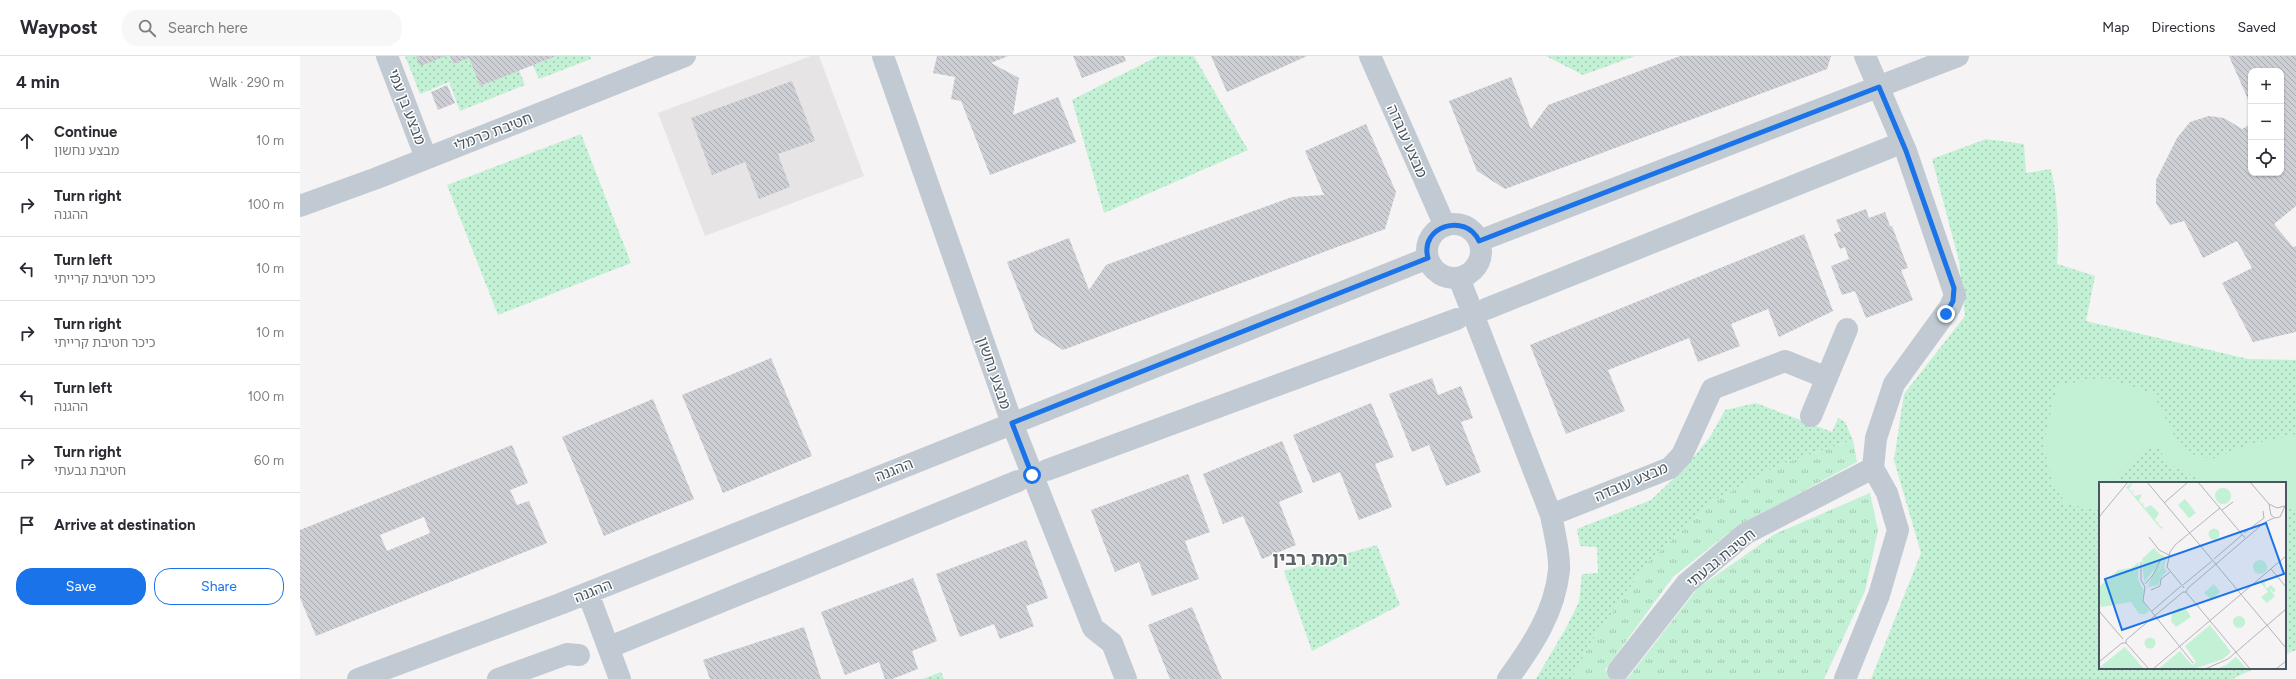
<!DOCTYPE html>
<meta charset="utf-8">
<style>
body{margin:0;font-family:Figtree,"Noto Sans Hebrew",sans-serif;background:#f7f7f7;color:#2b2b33}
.controls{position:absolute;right:12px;top:12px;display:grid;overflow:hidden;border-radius:8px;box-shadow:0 1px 3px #0004}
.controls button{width:36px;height:36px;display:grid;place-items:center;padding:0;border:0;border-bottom:1px solid #e1e1e2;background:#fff;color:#2b2b33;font:20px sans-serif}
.stop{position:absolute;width:12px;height:12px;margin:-9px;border:3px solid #1a73e8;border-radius:50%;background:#fff}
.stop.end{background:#1a73e8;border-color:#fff;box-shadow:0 1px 4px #0008}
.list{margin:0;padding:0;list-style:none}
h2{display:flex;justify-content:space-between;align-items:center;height:52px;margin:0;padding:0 16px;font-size:17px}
h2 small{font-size:13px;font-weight:400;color:#7c7c81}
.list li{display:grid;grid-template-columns:26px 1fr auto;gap:12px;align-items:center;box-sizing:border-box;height:64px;padding:0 16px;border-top:1px solid #e1e1e2}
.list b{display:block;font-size:15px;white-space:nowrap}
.list p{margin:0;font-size:13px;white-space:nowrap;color:#7c7c81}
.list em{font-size:13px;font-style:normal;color:#7c7c81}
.actions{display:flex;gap:8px;padding:12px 16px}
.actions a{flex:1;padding:9px 0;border:1px solid #1a73e8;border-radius:16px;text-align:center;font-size:14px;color:#1a73e8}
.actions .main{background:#1a73e8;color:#fff}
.icon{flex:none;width:22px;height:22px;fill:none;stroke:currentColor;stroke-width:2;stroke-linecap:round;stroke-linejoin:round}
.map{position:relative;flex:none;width:1996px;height:623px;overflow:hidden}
header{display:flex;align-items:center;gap:24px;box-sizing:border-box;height:56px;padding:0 20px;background:#fff;border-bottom:1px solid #e1e1e2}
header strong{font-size:19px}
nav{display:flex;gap:22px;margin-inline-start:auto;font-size:14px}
.search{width:280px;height:36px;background:#f7f7f7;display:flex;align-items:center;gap:10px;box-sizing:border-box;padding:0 14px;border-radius:16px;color:#7c7c81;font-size:15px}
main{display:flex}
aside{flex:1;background:#fff}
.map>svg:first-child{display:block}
.education{fill:#e6e4e5}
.grass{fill:url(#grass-tufts)}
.park{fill:url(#park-dots)}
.pitch{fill:#c3f1d5}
.building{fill:url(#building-back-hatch);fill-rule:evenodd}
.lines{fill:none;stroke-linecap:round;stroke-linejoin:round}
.minor{stroke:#c1cad2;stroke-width:22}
.route{stroke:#1a73e8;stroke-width:5}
.labels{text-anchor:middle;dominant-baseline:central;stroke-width:3;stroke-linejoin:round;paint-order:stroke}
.street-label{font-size:15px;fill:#4a5661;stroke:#fff}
.district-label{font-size:19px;font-weight:bold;fill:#5f6368;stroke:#fff}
.inset-road{fill:none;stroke:#b1b4b9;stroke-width:1}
.view{fill:#1a73e8;fill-opacity:0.15;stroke:#1a73e8;stroke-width:2}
.inset-edge{fill:none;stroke:#4a5661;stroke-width:2}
</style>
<header>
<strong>Waypost</strong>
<div class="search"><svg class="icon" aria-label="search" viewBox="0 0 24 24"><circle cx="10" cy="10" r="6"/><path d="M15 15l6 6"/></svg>Search here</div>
<nav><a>Map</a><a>Directions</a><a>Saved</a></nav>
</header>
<main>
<aside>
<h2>4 min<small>Walk · 290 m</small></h2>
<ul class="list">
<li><svg class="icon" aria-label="ahead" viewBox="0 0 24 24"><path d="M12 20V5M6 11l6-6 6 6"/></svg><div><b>Continue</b><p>מבצע נחשון</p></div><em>10 m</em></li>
<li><svg class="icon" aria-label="right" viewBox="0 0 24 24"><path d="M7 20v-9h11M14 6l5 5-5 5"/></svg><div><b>Turn right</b><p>ההגנה</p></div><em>100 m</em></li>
<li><svg class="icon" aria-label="left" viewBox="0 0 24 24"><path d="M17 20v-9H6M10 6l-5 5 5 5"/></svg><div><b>Turn left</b><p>כיכר חטיבת קרייתי</p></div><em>10 m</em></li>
<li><svg class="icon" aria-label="right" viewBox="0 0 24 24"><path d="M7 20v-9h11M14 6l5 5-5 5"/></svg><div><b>Turn right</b><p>כיכר חטיבת קרייתי</p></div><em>10 m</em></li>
<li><svg class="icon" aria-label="left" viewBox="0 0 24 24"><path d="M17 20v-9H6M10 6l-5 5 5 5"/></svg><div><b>Turn left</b><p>ההגנה</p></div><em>100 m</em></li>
<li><svg class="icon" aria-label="right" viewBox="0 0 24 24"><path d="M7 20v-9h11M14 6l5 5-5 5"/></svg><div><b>Turn right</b><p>חטיבת גבעתי</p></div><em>60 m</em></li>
<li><svg class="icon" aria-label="arrive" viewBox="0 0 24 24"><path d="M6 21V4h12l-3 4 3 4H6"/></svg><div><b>Arrive at destination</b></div></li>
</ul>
<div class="actions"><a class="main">Save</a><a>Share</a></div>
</aside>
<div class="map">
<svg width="1996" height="623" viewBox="0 0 1996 623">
<defs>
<pattern id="grass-tufts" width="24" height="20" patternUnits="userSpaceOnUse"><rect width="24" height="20" fill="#c3f1d5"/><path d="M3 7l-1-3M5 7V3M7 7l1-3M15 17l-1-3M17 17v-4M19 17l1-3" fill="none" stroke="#a0c6b0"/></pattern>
<pattern id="park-dots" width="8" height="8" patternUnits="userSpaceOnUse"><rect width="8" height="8" fill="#c3f1d5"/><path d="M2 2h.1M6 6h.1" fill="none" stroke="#a0c6b0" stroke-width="1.8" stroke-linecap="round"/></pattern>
<pattern id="building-back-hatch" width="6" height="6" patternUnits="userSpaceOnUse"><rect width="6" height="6" fill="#cdcfd5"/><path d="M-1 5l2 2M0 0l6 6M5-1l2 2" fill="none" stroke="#a8abb0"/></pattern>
</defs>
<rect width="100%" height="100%" fill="#f5f3f3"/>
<path class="education" d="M 511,0 L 519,0 L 564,120 L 405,180 L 358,57 Z"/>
<path class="grass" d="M 1553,384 L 1557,406 L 1436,471 L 1373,521 L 1305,614 L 1317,623 L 1271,623 L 1291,586 L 1348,506 L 1415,444 L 1481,408 Z
M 1570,437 L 1578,474 L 1565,535 L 1524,623 L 1327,623 L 1398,532 L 1475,478 Z"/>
<path class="park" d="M 105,0 L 150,0 L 153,8 L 169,2 L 180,30 L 219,14 L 225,29 L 160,55 L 149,26 L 120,38 Z
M 256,0 L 290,0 L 291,3 L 239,23 L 233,9 Z
M 858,0 L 894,0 L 948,94 L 804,157 L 772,44 Z
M 1246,0 L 1335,0 L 1283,19 Z
M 281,78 L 331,207 L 198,259 L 147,129 Z
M 1686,83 L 1724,88 L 1726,117 L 1751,113 C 1758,145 1759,175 1757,208 L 1795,220 L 1786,265 L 1948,303 L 1996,304 L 1996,594 L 1985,599 L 1985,427 L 1800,427 L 1800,612 L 1956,612 L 1932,623 L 1571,623 L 1621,497 L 1594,404 L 1604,338 L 1665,260 L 1659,205 L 1632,103 Z
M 1456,347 L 1532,376 L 1538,362 L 1545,366 L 1553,384 L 1481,408 L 1415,444 L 1348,506 L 1291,586 L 1271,623 L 1236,623 L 1266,572 L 1279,546 L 1282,518 L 1298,517 L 1297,491 L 1280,490 L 1277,473 L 1351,444 L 1384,413 L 1410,381 L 1425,354 Z
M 1077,489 L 1100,549 L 1012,595 L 984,515 Z
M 641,616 L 644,623 L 623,623 Z"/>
<path class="pitch" d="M 1804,322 L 1853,338 L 1880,390 L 1895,399 L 1912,403 L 1949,389 L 1996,378 L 1996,457 L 1985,446 L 1985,427 L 1908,427 L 1868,408 L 1859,393 L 1844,393 L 1812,425 L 1813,427 L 1800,427 L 1800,454 L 1766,448 L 1753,428 L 1743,389 L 1757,329 Z"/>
<path class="building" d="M 116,0 L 146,0 L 120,10 Z
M 150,0 L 256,0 L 180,30 L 169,2 L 153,8 Z
M 637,0 L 708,0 L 691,7 L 719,22 L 713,59 L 758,41 L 776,86 L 690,119 L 661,45 L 651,43 L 655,21 L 633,17 Z
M 773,0 L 824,0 L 826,5 L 782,22 Z
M 911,0 L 1007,0 L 927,36 Z
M 1380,0 L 1531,0 L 1527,13 L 1205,133 L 1177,115 L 1149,45 L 1211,21 L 1231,73 L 1248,49 Z
M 1929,0 L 1996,0 L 1996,150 L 1974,168 L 1993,191 L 1996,190 L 1996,276 L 1953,286 L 1922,227 L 1952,212 L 1937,185 L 1903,202 L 1884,165 L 1870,169 L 1856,147 L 1856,124 L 1877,82 L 1890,66 L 1909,60 L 1924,62 L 1942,73 L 1951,68 L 1951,117 L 1981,117 L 1981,15 L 1951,15 L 1951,50 Z
M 492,25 L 515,85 L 478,98 L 490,131 L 459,143 L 445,106 L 412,119 L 391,62 Z
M 147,29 L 155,47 L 138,54 L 131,36 Z
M 1066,68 L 1096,136 L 1085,173 L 763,294 L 735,276 L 707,206 L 769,182 L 789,234 L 806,209 L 992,141 L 1024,139 L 1005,95 Z
M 1566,153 L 1569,162 L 1585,156 L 1590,170 L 1592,170 L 1608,212 L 1601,214 L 1613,244 L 1566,262 L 1555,235 L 1542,239 L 1531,210 L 1549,203 L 1545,191 L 1540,193 L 1534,178 L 1541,175 L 1536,164 Z
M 1504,178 L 1533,255 L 1479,281 L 1468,253 L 1431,268 L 1440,290 L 1398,306 L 1389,282 L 1308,314 L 1325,355 L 1266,378 L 1230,289 Z
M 471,302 L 512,400 L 423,437 L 382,339 Z
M 1132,322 L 1138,339 L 1161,330 L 1173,362 L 1161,366 L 1181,416 L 1146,430 L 1129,389 L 1112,396 L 1089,338 Z
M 353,343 L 394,443 L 304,480 L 262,381 Z
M 1071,347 L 1094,401 L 1075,408 L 1092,451 L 1059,464 L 1040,416 L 1013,427 L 993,379 Z
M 982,385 L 1003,436 L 979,446 L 996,489 L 962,503 L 943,460 L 923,468 L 903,418 Z
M 212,389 L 228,427 L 210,434 L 217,449 L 229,445 L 247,487 L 16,580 L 0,542 L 0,474 ZM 124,461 L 130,477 L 87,495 L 80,479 Z
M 888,418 L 910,476 L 885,485 L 899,523 L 852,540 L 839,506 L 815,516 L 791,454 Z
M 726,484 L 748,542 L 726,550 L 734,570 L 700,583 L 694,568 L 660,581 L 636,518 Z
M 613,522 L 637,585 L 612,595 L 618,613 L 592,623 L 585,623 L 579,606 L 545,619 L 521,556 Z
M 892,551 L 922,623 L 870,623 L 848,569 Z
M 504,571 L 521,623 L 410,623 L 403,604 Z"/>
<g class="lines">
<path class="minor" d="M 87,0 L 126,102
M 583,0 L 712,367 L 793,572 L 812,587 L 826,623
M 1070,0 L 1145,170
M 0,150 L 77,122 L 385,0
M1127 195a27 27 0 1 1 54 0a27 27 0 1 1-54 0Z
M 1179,185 L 1658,0
M 1159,222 L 1251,459 C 1254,476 1260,496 1259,514 C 1255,556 1232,590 1208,623
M 1186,253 L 1591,91
M 1511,360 L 1547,273
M 747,414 L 1157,263
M 1251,459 L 1370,412 L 1382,399 L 1412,333 L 1485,305 L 1527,322
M 288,537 L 320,623
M 317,588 L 718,425
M 1318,615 L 1386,528 L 1445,478 L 1573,412
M 58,623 L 260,548 L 1128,202
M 198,623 L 267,598 L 279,599
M 1545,623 L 1579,539 L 1598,474 L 1587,437 L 1573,412 L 1576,382 L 1594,328 L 1650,251 L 1655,239 L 1606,95 L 1565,0"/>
</g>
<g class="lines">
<path class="route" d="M 732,419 L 712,367 L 1128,202 C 1119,170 1166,156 1179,185 L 1579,31 L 1606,95 L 1654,232 L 1653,245 L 1646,258"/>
</g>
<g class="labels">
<g class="street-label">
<text transform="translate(107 51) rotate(69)">מבצע בן עמי</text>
<text transform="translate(193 76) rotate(-21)">חטיבת כרמלי</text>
<text transform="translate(1107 85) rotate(66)">מבצע עובדה</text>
<text transform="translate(694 317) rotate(71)">מבצע נחשון</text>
<text transform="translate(594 414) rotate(-22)">ההגנה</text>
<text transform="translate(1331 426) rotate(-23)">מבצע עובדה</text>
<text transform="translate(1421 502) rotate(-39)">חטיבת גבעתי</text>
<text transform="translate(293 535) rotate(-22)">ההגנה</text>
</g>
<g class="district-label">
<text x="1010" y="502">רמת רבין</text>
</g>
</g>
<g transform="translate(1799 426)">
<rect width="187" height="187" fill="#f5f3f3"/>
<path d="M 55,66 L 61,72 L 67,75 L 65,74 L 58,95 L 48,104 L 62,79 L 45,100 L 43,77 ZM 111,143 L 132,170 L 124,177 L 95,187 L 59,187 L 81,169 L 93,183 L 97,180 L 86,164 ZM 137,175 L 148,187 L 117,187 L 127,183 Z" fill="#c3f1d5"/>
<path d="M 34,0 L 30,7 L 32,10 L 35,8 L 33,11 L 36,14 L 43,12 L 40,19 L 43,22 L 46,20 L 44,23 L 46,26 L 52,23 L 60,31 L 56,38 L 59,41 L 61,39 L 59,42 L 62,45 L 65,44 L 62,47 L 27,5 ZM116 14a8 8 0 1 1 16 0a8 8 0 1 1-16 0ZM 86,17 L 97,31 L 90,36 L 79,23 ZM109.5 52a5.5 5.5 0 1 1 11 0a5.5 5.5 0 1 1-11 0ZM 65,74 L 67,75 L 65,86 L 68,89 L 63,94 L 59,103 L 49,105 L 61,88 ZM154 85a7 7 0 1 1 14 0a7 7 0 1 1-14 0ZM 40,80 L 39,97 L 45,109 L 43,117 L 50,129 L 46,132 L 40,132 L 32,120 L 3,125 L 0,122 L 0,105 L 19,88 L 32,86 ZM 165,97 L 167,107 L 172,103 L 177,108 L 174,111 L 172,107 L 171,108 L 176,114 L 168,121 L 162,115 L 169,110 L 161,100 ZM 115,102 L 121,110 L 113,118 L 105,111 ZM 80,126 L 87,127 L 92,135 L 77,145 L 72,139 L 73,132 ZM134 140a6 6 0 1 1 12 0a6 6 0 1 1-12 0ZM45.5 161a5.5 5.5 0 1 1 11 0a5.5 5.5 0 1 1-11 0ZM 26,165 L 45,187 L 0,187 L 2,184 Z" fill="#c3f1d5"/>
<path d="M 29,105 L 33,114 L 30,116 L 19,113 L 6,118 L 2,114 L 2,106 L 12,111 L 23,112 L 26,108 L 24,106 Z" fill="#c3f1d5"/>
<path class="inset-road" d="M 48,0 L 187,166M 99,0 L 146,56M 151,0 L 170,22 L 178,26 L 186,24M 65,21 L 89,0M 170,22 L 172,33 L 176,36 L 181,35 L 186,24M 123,28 L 134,20M 0,35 L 29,0M 145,51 L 165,36 L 164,29M 50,55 L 60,68 L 70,73M 115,77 L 143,53M 42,80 L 42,98 L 46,105 L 44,119 L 94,181M 172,87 L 187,105M 46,102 L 54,93 L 61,79M 84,103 L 113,79M 85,106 L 68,85 L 71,70 L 76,63 L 121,26M 52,108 L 61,104 L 62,97 L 71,90M 87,110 L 151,187M 0,129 L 24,157M 53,129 L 82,104M 27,161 L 50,187M 0,180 L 23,161 L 27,161 L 27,158 L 84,110 L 87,110 L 89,106 L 166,40 L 175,36M 54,187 L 187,74M 106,187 L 129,177 L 187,127M 177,187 L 187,179"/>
<path class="view" d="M 167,41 L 185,92 L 23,148 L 6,97 Z"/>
<rect width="187" height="187" class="inset-edge"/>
</g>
</svg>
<div class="controls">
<button>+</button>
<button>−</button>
<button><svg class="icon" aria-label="locate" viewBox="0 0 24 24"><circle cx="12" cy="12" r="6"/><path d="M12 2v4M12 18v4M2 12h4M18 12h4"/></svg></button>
</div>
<div class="stop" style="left:732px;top:419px"></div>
<div class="stop end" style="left:1646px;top:258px"></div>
</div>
</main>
